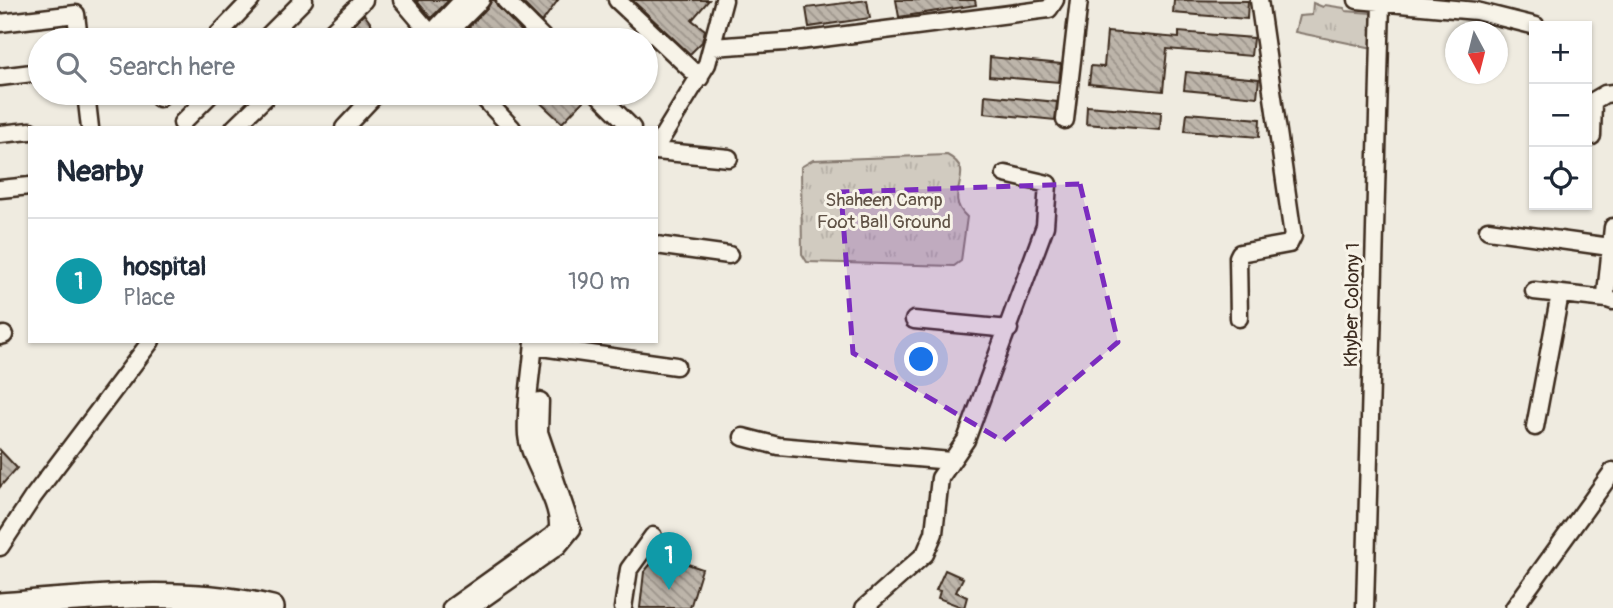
<!DOCTYPE html>
<meta charset="utf-8">
<style>
body{margin:0;font-family:Pangolin,sans-serif;background:#f6f6f7;color:#1f2937}
.controls{position:absolute;right:21px;top:21px;display:grid;overflow:hidden;border-radius:0px;box-shadow:0 2px 5px #0004}
.controls button{width:63px;height:63px;display:grid;place-items:center;padding:0;border:0;border-bottom:2px solid #e0e1e3;background:#fff;color:#1f2937;font:35px sans-serif}
.compass{position:absolute;left:1445px;top:21px;width:63px;height:63px;border-radius:50%;background:#fff;box-shadow:0 2px 5px #0004;rotate:173deg}
.you{position:absolute;left:922px;top:360px;width:24px;height:24px;margin:-18px;border:5px solid #fff;border-radius:50%;background:#1a73e8;box-shadow:0 0 0 10px #1a73e833}
.badge{display:grid;place-items:center;width:46px;height:46px;border-radius:50%;background:#3b2a1e;color:#fff;font-size:23px;font-weight:700}
.pin{position:absolute;translate:-50% -58px;filter:drop-shadow(0 2px 4px #0008)}
.pin::after{content:'';position:absolute;top:37px;width:24px;height:21px;background:inherit;clip-path:polygon(0 0,100% 0,50% 100%)}
.list{margin:0;padding:0;list-style:none}
h2{display:flex;justify-content:space-between;align-items:center;height:91px;margin:0;padding:0 28px;font-size:30px}
h2 small{font-size:23px;font-weight:400;color:#747a83}
.list li{display:grid;grid-template-columns:46px 1fr auto;gap:21px;align-items:center;box-sizing:border-box;height:126px;padding:0 28px;border-top:2px solid #e0e1e3}
.list b{display:block;font-size:26px;white-space:nowrap}
.list p{margin:0;font-size:23px;white-space:nowrap;color:#747a83}
.list em{font-size:23px;font-style:normal;color:#747a83}
.icon{flex:none;width:38px;height:38px;fill:none;stroke:currentColor;stroke-width:2;stroke-linecap:round;stroke-linejoin:round}
.map{position:relative;flex:none;width:1613px;height:608px;overflow:hidden}
.search{position:absolute;background:#fff;box-shadow:0 2px 5px #0004;left:28px;top:28px;width:630px;height:77px;display:flex;align-items:center;gap:18px;box-sizing:border-box;padding:0 24px;border-radius:38px;color:#747a83;font-size:26px}
.panel{position:absolute;background:#fff;box-shadow:0 2px 5px #0004;left:28px;top:126px;width:630px;height:217px;border-radius:0px}
.map>svg:first-child{display:block}
.park{fill:url(#park-tufts);stroke:#867a6f;stroke-width:2}
.building{fill:url(#building-back-hatch);stroke:#3b2a1e;stroke-width:2}
.lines{fill:none;stroke-linecap:round;stroke-linejoin:round}
.minor-casing{stroke:#3b2a1e;stroke-width:21}
.highway-casing{stroke:#3b2a1e;stroke-width:28}
.minor{stroke:#f7f3e8;stroke-width:16}
.highway{stroke:#f7f3e8;stroke-width:23}
.marked{fill:#7b2cbf;fill-opacity:0.2;stroke:#7b2cbf;stroke-width:5;stroke-dasharray:14 9;stroke-linejoin:round}
.labels{text-anchor:middle;dominant-baseline:central;stroke-width:6;stroke-linejoin:round;paint-order:stroke}
.park-label{font-size:19px;fill:#605246;stroke:#f7f3e8}
.street-label{font-size:19px;fill:#3b2a1e;stroke:#f7f3e8}
</style>
<div class="map">
<svg width="1613" height="608" viewBox="0 0 1613 608">
<defs>
<pattern id="park-tufts" width="24" height="20" patternUnits="userSpaceOnUse" patternTransform="scale(1.75)"><rect width="24" height="20" fill="#d1cbc0"/><path d="M3 7l-1-3M5 7V3M7 7l1-3M15 17l-1-3M17 17v-4M19 17l1-3" fill="none" stroke="#b4aea5"/></pattern>
<pattern id="building-back-hatch" width="6" height="6" patternUnits="userSpaceOnUse" patternTransform="scale(1.75)"><rect width="6" height="6" fill="#bdb5aa"/><path d="M-1 5l2 2M0 0l6 6M5-1l2 2" fill="none" stroke="#9b938a"/></pattern>
</defs>
<rect width="100%" height="100%" fill="#efebe0"/>
<filter id="ink" filterUnits="userSpaceOnUse"><feTurbulence type="fractalNoise" baseFrequency=".0143" numOctaves="2"/><feDisplacementMap in="SourceGraphic" scale="14" xChannelSelector="R" yChannelSelector="G"/><feConvolveMatrix kernelMatrix="1 2 1 2 8 2 1 2 1" color-interpolation-filters="sRGB"/></filter>
<g filter="url(#ink)">
<path class="park" d="M 1313,3 L 1323,7 L 1325,5 L 1344,8 L 1346,11 L 1371,13 L 1373,18 L 1371,23 L 1374,27 L 1373,48 L 1295,32 L 1299,16 L 1312,15 Z
M 947,155 C 981,173 940,193 967,217 L 961,261 L 954,266 L 807,262 L 802,254 L 801,167 L 813,160 Z"/>
<path class="building" d="M 416,0 L 449,0 L 431,18 Z
M 492,0 L 495,0 L 498,7 L 530,40 L 477,40 L 467,29 L 488,7 Z
M 520,0 L 558,0 L 542,22 Z
M 632,0 L 709,0 L 692,20 L 705,30 L 702,42 L 690,54 Z
M 867,0 L 870,18 L 809,27 L 806,8 Z
M 896,0 L 975,0 L 976,5 L 899,17 Z
M 1174,0 L 1248,1 L 1247,19 L 1173,13 Z
M 364,14 L 383,40 L 338,40 Z
M 1107,32 L 1179,38 L 1179,32 L 1253,38 L 1251,56 L 1167,49 L 1163,91 L 1089,84 L 1091,66 L 1104,67 Z
M 990,57 L 1061,64 L 1059,82 L 989,76 Z
M 1186,72 L 1259,79 L 1257,97 L 1184,90 Z
M 530,93 L 580,93 L 585,99 L 562,123 Z
M 985,95 L 1057,102 L 1055,120 L 984,113 Z
M 1087,106 L 1161,112 L 1160,130 L 1086,124 Z
M 1187,113 L 1260,119 L 1259,137 L 1185,131 Z
M 0,450 L 17,468 L 0,487 Z
M 659,554 L 702,569 L 690,608 L 640,608 L 644,572 Z
M 945,570 L 963,578 L 956,592 L 967,597 L 964,608 L 938,598 L 940,591 L 936,590 Z"/>
<g class="lines">
<g class="minor-casing">
<path id="minor" d="M 402,0 L 431,34
M 505,0 L 545,40
M 617,0 L 700,78
M 1357,0 L 1476,11 L 1536,26
M 0,23 L 76,14 L 79,40
M 213,40 L 251,0
M 264,40 L 304,0
M 323,40 L 364,0
M 425,40 L 463,0
M 441,40 L 481,0
M 712,47 L 799,41 L 1049,9 L 1055,0
M 0,77 L 40,72
M 86,93 L 90,128
M 479,93 L 512,128
M 597,93 L 632,128
M 159,98 L 164,93
M 1065,120 L 1079,0
M 182,123 L 212,93
M 234,128 L 270,93
M 344,128 L 377,93
M 0,134 L 30,131
M 1592,136 L 1593,101 L 1605,94 L 1613,93
M 656,147 L 707,64 L 724,0
M 656,151 L 729,158
M 0,189 L 30,186
M 1613,227 L 1606,294 L 1607,299 L 1613,301
M 1488,230 L 1610,247
M 656,245 L 729,255
M 1534,291 L 1607,299
M 1239,318 L 1238,257 L 1240,253 L 1289,244 L 1293,236 L 1259,0
M 914,320 L 1009,329
M 0,336 L 4,335
M 534,346 L 676,366
M 1535,427 L 1560,294
M 743,437 L 778,446 L 951,461
M 0,547 L 33,497 L 151,341
M 451,608 L 552,536 L 558,529 C 560,498 530,465 527,435 C 525,407 532,370 534,341
M 470,608 L 558,546 L 572,529 L 539,432 L 540,401
M 623,608 L 629,569 L 653,536
M 864,608 L 925,554 L 934,533 L 940,478 L 966,440 L 1045,226 L 1048,184 L 1005,174
M 1365,608 L 1381,2
M 1514,608 L 1613,471"/>
</g>
<g class="highway-casing">
<path id="highway" d="M 0,605 C 91,598 183,586 272,608"/>
</g>
<use href="#minor" class="minor"/>
<use href="#highway" class="highway"/>
</g>
</g>
<path class="marked" d="M 1080,184 L 1118,342 L 1003,441 L 853,353 L 841,192 Z"/>
<g class="labels">
<g class="park-label">
<text x="884" y="200">Shaheen Camp<tspan x="884" dy="22">Foot Ball Ground</tspan></text>
</g>
<g class="street-label">
<text transform="translate(1352 305) rotate(-89)">Khyber Colony 1</text>
</g>
</g>
</svg>
<div class="controls">
<button>+</button>
<button>−</button>
<button><svg class="icon" aria-label="locate" viewBox="0 0 24 24"><circle cx="12" cy="12" r="6"/><path d="M12 2v4M12 18v4M2 12h4M18 12h4"/></svg></button>
</div>
<svg class="compass" viewBox="-18 -18 36 36"><path d="M0-13l5 13h-10z" fill="#e53935"/><path d="M0 13l5-13h-10z" fill="#747a83"/></svg>
<div class="you"></div>
<div class="pin badge" style="left:669px;top:590px;background:#0f9aa8">1</div>
<div class="search"><svg class="icon" aria-label="search" viewBox="0 0 24 24"><circle cx="10" cy="10" r="6"/><path d="M15 15l6 6"/></svg>Search here</div>
<section class="panel">
<h2>Nearby<small></small></h2>
<ul class="list">
<li><span class="badge" style="background:#0f9aa8">1</span><div><b>hospital</b><p>Place</p></div><em>190 m</em></li>
</ul>
</section>
</div>
